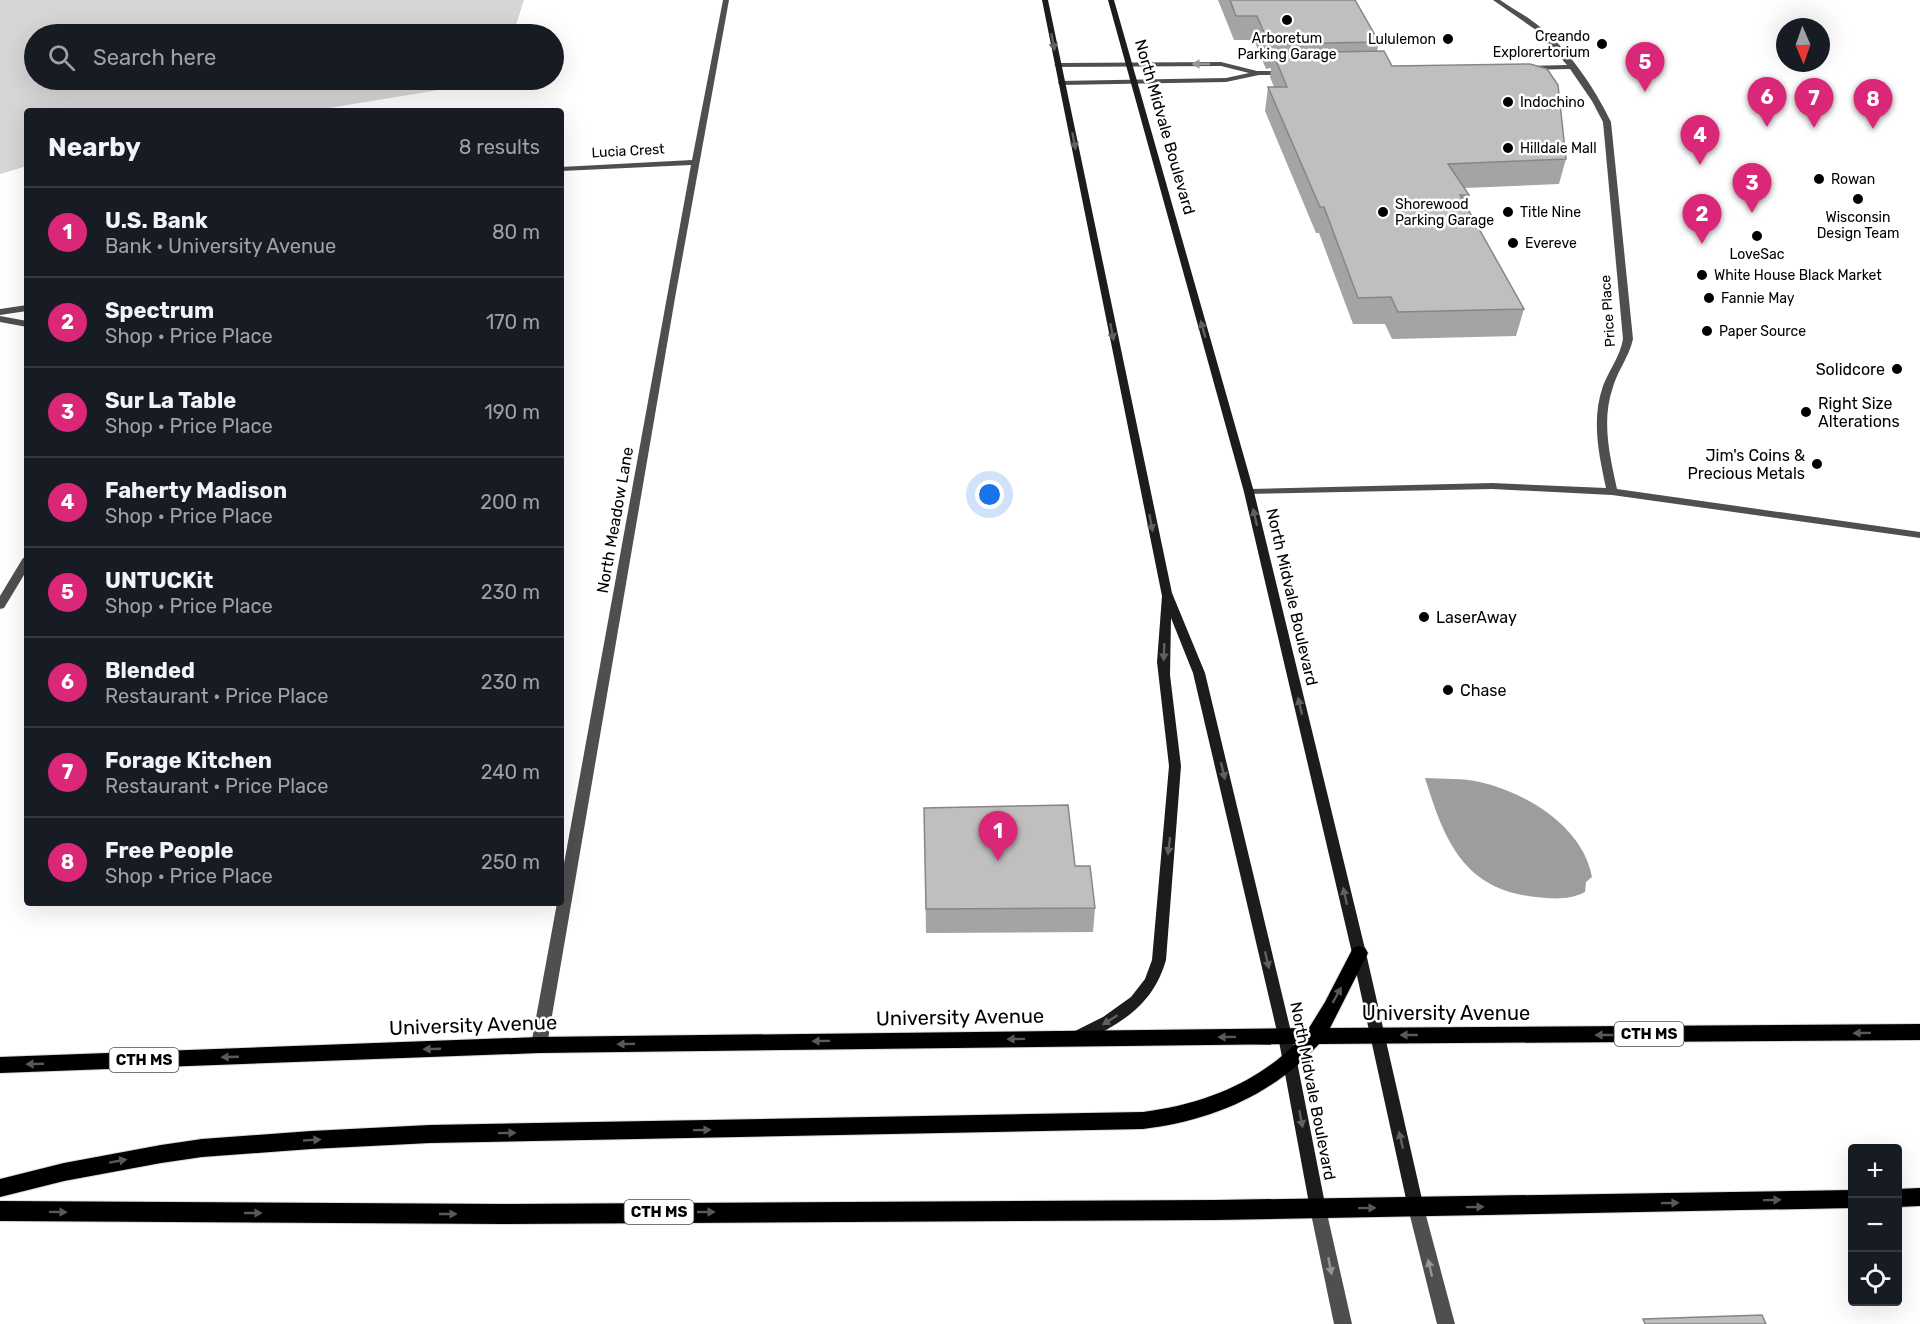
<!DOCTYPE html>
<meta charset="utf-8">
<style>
body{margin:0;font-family:Rubik,sans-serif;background:#20242c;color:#f1f3f6}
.controls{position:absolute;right:18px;bottom:18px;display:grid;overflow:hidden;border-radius:6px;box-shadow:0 6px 24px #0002}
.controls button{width:54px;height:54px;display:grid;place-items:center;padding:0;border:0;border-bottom:2px solid #363941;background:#171b24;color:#f1f3f6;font:30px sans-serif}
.compass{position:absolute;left:1776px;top:18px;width:54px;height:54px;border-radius:50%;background:#171b24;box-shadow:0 6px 24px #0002;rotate:178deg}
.you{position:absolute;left:990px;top:495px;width:21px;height:21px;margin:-15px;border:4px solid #fff;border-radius:50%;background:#1a73e8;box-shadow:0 0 0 9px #1a73e833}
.badge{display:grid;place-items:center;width:39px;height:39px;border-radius:50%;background:#db2777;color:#fff;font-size:20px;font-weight:700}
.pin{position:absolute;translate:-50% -50px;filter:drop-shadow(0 2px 3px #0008)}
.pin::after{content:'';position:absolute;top:32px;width:21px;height:18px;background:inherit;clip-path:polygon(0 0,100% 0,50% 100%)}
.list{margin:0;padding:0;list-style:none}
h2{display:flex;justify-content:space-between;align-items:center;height:78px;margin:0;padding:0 24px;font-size:26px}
h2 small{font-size:20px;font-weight:400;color:#9ea1a6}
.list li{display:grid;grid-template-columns:39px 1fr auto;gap:18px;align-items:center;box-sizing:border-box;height:90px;padding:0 24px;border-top:2px solid #363941}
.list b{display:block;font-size:22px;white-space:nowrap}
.list p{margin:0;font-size:20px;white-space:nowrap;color:#9ea1a6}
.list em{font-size:20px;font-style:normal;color:#9ea1a6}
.icon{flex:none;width:33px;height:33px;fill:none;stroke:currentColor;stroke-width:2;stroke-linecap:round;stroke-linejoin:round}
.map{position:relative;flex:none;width:1920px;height:1324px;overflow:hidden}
.search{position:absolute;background:#171b24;box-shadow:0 6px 24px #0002;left:24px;top:24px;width:540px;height:66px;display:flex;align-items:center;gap:15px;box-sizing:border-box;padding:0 21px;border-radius:33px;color:#9ea1a6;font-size:22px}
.panel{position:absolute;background:#171b24;box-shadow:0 6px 24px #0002;left:24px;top:108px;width:540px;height:798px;border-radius:6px}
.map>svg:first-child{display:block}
.green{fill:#d6d6d6}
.water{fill:#9d9d9d}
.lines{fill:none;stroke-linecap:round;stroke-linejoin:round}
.primary-casing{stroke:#dbdbdb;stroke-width:2}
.street{fill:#4f4f4f;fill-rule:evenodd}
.secondary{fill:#1c1c1c;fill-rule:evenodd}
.primary{fill:#000;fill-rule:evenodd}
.wall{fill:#a4a4a4}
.building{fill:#bfbfbf;stroke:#868686;stroke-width:1.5}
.oneway{fill:#606060}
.oneway2{fill:#959595}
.oneway3{fill:#595959}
.poi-dot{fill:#000;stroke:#fff;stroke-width:2}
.labels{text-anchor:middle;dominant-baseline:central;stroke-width:5;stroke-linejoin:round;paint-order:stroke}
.far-poi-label{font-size:14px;fill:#000;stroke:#fff;text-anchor:start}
.far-street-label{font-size:14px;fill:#000;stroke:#fff}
.shield{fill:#fff;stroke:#4c4c4c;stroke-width:1.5}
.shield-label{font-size:15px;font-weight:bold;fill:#000}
.street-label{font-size:16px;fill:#000;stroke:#fff}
.poi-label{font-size:16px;fill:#000;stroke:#fff;text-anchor:start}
.near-street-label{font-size:20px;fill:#000;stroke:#fff}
</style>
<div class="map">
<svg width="1920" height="1324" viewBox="0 0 1920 1324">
<rect width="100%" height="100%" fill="#fff"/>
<path class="green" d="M 0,0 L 524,0 L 513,34 L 34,34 L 34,80 L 499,80 L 311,111 L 27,111 L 27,166 L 0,174 Z"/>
<path class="water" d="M 1425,778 C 1443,779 1463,778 1480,782 C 1527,793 1583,827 1592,877 L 1586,882 L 1585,892 C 1570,900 1553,899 1536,897 C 1463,890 1444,839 1425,778 Z"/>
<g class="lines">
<g class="primary-casing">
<path id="primary" d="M 1359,946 L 1365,948 L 1368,953 L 1330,1028 L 1920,1024 L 1920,1040 L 1319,1044 C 1273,1095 1210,1121 1143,1129 L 430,1143 L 311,1149 L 202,1157 L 161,1163 L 64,1181 L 0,1197 L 0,1179 L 64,1163 L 161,1145 L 202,1139 L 311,1131 L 430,1125 L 1143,1112 C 1199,1105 1254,1085 1295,1044 L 539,1053 L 0,1073 L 0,1057 L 539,1037 L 1309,1028 L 1325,1002 L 1353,948 Z
M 1920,1188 L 1920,1206 L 1898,1207 L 1898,1189 Z
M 1852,1190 L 1852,1208 L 1215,1220 L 503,1224 L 0,1221 L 0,1201 L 503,1204 L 1215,1200 Z"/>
</g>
<path class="street" d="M 723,0 L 729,0 L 675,298 L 547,1045 L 544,1050 L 539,1051 L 534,1050 L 531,1045 L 557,903 L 561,903 L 561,880 L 691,165 L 561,171 L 561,167 L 692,160 Z
M 1493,0 L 1500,0 C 1513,9 1527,16 1539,26 C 1569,50 1594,87 1611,122 L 1633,339 C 1629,357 1618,370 1613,387 C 1601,421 1610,456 1617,489 L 1920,532 L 1920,538 L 1612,495 L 1492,489 L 1245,494 L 1244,492 L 1245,490 L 1249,489 L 1492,483 L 1606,488 C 1599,455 1591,420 1603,386 C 1609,370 1620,357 1623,339 L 1603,122 L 1592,101 L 1570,69 L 1524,70 L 1524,66 L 1527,66 L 1567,65 L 1536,30 Z
M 1221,62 L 1257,71 L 1284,71 L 1288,73 L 1284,75 L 1259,75 L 1226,82 L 1062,85 L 1058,83 L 1059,81 L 1226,78 L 1249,73 L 1221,66 L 1058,67 L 1054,65 L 1058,63 Z
M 27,305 L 27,311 L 0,315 L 0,309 Z
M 0,316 L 27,321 L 27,327 L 0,322 Z
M 27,557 L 27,570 L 4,608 L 0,609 L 0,596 L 23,558 Z
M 1416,1200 L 1422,1203 L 1424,1208 L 1455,1324 L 1437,1324 L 1408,1208 L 1410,1203 Z
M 1318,1201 L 1324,1204 L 1326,1209 L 1352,1324 L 1334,1324 L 1310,1209 L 1312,1204 Z"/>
<path class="secondary" d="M 1042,0 L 1048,0 L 1172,593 L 1205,673 L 1292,1036 L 1326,1209 L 1324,1214 L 1318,1217 L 1312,1214 L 1310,1209 L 1278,1036 L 1193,673 L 1171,618 L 1170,675 L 1181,766 L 1166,960 C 1153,1005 1123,1022 1083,1042 L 1078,1043 L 1073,1042 L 1071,1037 L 1073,1032 L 1103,1017 L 1131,997 L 1145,979 L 1152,960 L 1169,766 L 1157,662 L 1162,596 Z
M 1108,0 L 1114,0 L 1254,492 L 1366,953 L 1424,1208 L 1422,1213 L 1416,1216 L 1410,1213 L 1408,1208 L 1352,953 L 1244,492 Z"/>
<use href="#primary" class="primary"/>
</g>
<path class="wall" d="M 1218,0 L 1355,0 L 1379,42 L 1377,51 L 1392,66 L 1566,159 L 1559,184 L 1465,188 L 1469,195 L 1466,206 L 1524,309 L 1516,336 L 1392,339 L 1385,324 L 1353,324 L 1319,233 L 1316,233 L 1265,111 L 1268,87 L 1274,87 L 1270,77 L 1271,68 L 1266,69 L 1254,40 L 1234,40 Z
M 924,808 L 1075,866 L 1095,908 L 1093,932 L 926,933 Z"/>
<path class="building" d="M 1230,0 L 1355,0 L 1379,42 L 1269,44 L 1257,16 L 1236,16 Z
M 1384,51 L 1392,66 L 1530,64 L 1547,69 L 1558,85 L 1566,159 L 1448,164 L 1469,195 L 1460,195 L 1524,309 L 1398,312 L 1391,297 L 1358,298 L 1324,207 L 1320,207 L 1268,87 L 1287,87 L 1273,53 Z
M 1068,805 L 1075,866 L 1090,866 L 1095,908 L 926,909 L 924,808 Z
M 1762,1315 L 1766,1324 L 1645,1324 L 1643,1319 Z"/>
<defs><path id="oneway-solid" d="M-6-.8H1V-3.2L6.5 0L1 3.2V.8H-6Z" transform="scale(1.5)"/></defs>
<g class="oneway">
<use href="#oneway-solid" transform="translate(1053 42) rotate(79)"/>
<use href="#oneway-solid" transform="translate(1074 141) rotate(79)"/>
<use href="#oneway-solid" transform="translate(1203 329) rotate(-106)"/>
<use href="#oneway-solid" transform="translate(1112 332) rotate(79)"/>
<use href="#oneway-solid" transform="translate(1255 517) rotate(-103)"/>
<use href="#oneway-solid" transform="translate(1151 523) rotate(79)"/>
<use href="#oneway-solid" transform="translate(1164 652) rotate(92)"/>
<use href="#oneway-solid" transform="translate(1300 706) rotate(-103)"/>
<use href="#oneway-solid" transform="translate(1223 771) rotate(77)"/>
<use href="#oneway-solid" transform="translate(1169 846) rotate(97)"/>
<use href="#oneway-solid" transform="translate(1345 896) rotate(-103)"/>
<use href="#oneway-solid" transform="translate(1267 960) rotate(77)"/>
<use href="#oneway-solid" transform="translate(1110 1020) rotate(148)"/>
<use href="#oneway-solid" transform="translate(1301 1119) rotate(79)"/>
<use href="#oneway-solid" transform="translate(1401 1140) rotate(-103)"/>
</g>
<g class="oneway2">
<use href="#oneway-solid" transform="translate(1201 64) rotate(-180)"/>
<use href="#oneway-solid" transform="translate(1330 1266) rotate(79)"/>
<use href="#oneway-solid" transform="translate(1430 1268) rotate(-103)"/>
</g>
<g class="oneway3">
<use href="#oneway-solid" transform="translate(1337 995) rotate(-61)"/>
<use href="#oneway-solid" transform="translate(1862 1033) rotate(179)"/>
<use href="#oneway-solid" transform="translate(1409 1035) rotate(-180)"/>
<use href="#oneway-solid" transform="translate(1604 1035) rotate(180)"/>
<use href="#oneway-solid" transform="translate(1227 1037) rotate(179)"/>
<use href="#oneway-solid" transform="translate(1016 1039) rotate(179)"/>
<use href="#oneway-solid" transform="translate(821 1041) rotate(179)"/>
<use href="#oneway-solid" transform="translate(626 1044) rotate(179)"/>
<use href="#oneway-solid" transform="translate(432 1049) rotate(178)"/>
<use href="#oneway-solid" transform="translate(230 1057) rotate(178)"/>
<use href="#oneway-solid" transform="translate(35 1064) rotate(178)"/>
<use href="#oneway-solid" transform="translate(702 1130) rotate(-1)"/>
<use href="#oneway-solid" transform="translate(507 1133) rotate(-1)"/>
<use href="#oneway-solid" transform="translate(312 1140) rotate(-3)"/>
<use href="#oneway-solid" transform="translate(118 1161) rotate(-10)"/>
<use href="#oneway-solid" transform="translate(1772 1200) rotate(-1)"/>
<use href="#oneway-solid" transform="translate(1670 1203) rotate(-1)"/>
<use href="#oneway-solid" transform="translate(1475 1207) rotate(-1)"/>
<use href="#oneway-solid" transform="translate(1367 1208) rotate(-1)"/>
<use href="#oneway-solid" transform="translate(58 1212) rotate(1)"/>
<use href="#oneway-solid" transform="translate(706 1212)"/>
<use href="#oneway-solid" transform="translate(253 1213)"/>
<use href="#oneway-solid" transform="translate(448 1214)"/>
</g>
<g class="poi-dot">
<circle cx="1287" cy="20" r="6"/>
<circle cx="1448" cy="39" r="6"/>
<circle cx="1602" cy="44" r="6"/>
<circle cx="1508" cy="102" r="6"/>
<circle cx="1508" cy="148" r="6"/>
<circle cx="1819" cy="179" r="6"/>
<circle cx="1858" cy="199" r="6"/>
<circle cx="1383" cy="212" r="6"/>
<circle cx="1508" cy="212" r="6"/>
<circle cx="1757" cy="236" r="6"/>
<circle cx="1513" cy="243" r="6"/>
<circle cx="1702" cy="275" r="6"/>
<circle cx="1709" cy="298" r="6"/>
<circle cx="1707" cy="331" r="6"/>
<circle cx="1897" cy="369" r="6"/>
<circle cx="1806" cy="412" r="6"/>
<circle cx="1817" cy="464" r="6"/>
<circle cx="1424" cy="617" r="6"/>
<circle cx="1448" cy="690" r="6"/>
</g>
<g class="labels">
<g class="far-poi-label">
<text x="1590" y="36" text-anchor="end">Creando<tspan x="1590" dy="16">Explorertorium</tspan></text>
<text x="1287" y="38" text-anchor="middle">Arboretum<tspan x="1287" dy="16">Parking Garage</tspan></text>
<text x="1436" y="39" text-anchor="end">Lululemon</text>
<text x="1520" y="102">Indochino</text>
<text x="1520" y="148">Hilldale Mall</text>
<text x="1831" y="179">Rowan</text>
<text x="1395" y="204">Shorewood<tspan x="1395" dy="16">Parking Garage</tspan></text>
<text x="1520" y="212">Title Nine</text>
<text x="1858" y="217" text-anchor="middle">Wisconsin<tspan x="1858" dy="16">Design Team</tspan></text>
<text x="1525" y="243">Evereve</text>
<text x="1757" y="254" text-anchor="middle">LoveSac</text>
<text x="1714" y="275">White House Black Market</text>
<text x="1721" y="298">Fannie May</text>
<text x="1719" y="331">Paper Source</text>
</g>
<g class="far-street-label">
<text transform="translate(628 151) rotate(-3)">Lucia Crest</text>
<text transform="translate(1608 311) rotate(-94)">Price Place</text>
</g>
<g class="shield">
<rect x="1614.5" y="1022" width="69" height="24" rx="4.5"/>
<rect x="109.5" y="1048" width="69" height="24" rx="4.5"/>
<rect x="624.5" y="1200" width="69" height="24" rx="4.5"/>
</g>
<g class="shield-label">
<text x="1649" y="1034">CTH MS</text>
<text x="144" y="1060">CTH MS</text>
<text x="659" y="1212">CTH MS</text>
</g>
<g class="street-label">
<text transform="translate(1165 127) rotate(74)">North Midvale Boulevard</text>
<text transform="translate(615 520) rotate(-80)">North Meadow Lane</text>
<text transform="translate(1292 597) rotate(77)">North Midvale Boulevard</text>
<text transform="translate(1313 1091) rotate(79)">North Midvale Boulevard</text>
</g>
<g class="poi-label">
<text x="1885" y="369" text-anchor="end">Solidcore</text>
<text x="1818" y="403">Right Size<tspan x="1818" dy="18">Alterations</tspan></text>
<text x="1805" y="455" text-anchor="end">Jim's Coins &amp;<tspan x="1805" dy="18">Precious Metals</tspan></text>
<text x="1436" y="617">LaserAway</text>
<text x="1460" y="690">Chase</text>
</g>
<g class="near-street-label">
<text x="1446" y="1013">University Avenue</text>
<text transform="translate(960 1017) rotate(-1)">University Avenue</text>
<text transform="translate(473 1025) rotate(-2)">University Avenue</text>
</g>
</g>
</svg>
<div class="controls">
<button>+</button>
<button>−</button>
<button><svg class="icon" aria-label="locate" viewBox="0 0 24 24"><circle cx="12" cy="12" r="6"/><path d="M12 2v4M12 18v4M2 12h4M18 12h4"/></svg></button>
</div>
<svg class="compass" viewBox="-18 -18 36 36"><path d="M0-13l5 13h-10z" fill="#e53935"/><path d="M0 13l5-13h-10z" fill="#9ea1a6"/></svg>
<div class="you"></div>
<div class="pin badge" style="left:998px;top:861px">1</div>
<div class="pin badge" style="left:1702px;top:244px">2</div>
<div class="pin badge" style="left:1752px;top:213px">3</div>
<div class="pin badge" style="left:1700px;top:165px">4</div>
<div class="pin badge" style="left:1645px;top:92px">5</div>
<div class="pin badge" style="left:1767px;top:127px">6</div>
<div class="pin badge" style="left:1814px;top:128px">7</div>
<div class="pin badge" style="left:1873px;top:129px">8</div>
<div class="search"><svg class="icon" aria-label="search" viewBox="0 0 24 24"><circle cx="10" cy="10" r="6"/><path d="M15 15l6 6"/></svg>Search here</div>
<section class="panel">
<h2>Nearby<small>8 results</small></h2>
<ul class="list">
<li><span class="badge">1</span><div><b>U.S. Bank</b><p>Bank · University Avenue</p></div><em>80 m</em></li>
<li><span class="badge">2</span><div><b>Spectrum</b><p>Shop · Price Place</p></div><em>170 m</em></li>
<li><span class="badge">3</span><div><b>Sur La Table</b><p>Shop · Price Place</p></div><em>190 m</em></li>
<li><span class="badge">4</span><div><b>Faherty Madison</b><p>Shop · Price Place</p></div><em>200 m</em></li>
<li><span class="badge">5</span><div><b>UNTUCKit</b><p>Shop · Price Place</p></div><em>230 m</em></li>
<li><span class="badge">6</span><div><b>Blended</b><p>Restaurant · Price Place</p></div><em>230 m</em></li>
<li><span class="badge">7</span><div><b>Forage Kitchen</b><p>Restaurant · Price Place</p></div><em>240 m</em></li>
<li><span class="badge">8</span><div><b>Free People</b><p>Shop · Price Place</p></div><em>250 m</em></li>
</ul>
</section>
</div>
